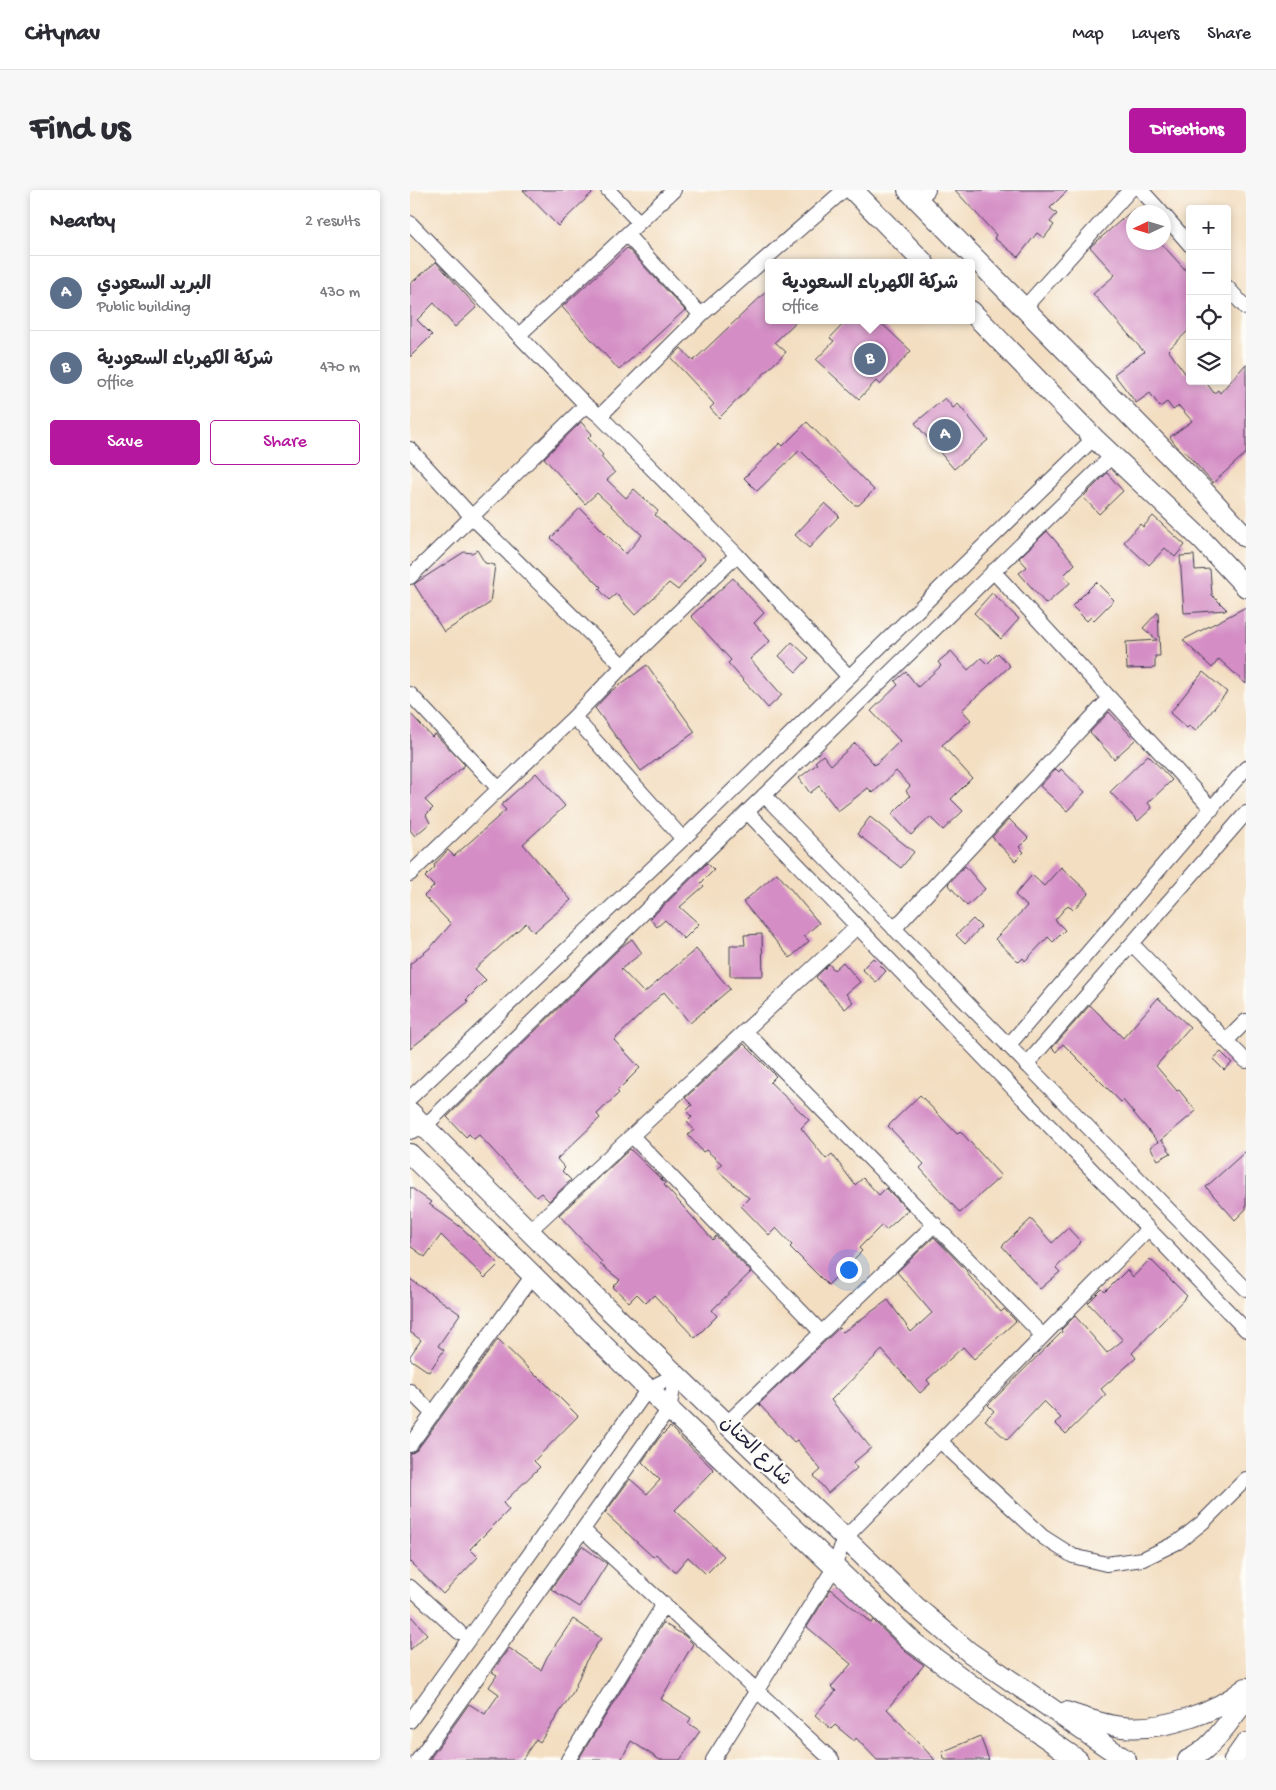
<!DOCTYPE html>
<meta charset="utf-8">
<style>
body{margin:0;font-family:"Gochi Hand","Playpen Sans Arabic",sans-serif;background:#f7f7f7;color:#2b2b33}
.controls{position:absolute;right:15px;top:15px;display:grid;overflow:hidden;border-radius:5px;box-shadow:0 2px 8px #0003}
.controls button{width:45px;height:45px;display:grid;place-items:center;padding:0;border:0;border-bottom:1px solid #e1e1e2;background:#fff;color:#2b2b33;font:25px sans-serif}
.compass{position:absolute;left:716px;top:15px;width:45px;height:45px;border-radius:50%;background:#fff;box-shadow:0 2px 8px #0003;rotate:266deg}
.you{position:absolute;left:438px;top:1079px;width:18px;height:18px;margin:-12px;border:4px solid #fff;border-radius:50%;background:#1a73e8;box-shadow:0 0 0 8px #1a73e833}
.badge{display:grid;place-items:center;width:32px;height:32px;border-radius:50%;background:#b5179e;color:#fff;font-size:16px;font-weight:700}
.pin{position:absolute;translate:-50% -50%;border:2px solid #fff;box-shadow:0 1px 5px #0006}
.popup{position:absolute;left:355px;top:69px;width:210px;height:65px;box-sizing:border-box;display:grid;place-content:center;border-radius:5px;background:#fff;filter:drop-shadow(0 1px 4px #0005);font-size:16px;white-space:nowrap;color:#7c7c81}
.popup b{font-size:19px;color:#2b2b33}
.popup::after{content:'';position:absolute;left:50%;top:100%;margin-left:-10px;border:10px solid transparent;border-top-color:#fff}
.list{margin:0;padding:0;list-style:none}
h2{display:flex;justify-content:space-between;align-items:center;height:65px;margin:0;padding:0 20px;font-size:21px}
h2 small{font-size:16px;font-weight:400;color:#7c7c81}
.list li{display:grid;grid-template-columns:32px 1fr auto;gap:15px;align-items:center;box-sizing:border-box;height:75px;padding:0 20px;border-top:1px solid #e1e1e2}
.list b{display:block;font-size:19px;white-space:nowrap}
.list p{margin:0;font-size:16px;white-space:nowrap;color:#7c7c81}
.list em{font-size:16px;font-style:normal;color:#7c7c81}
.actions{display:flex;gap:10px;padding:15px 20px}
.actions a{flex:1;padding:11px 0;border:1px solid #b5179e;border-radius:5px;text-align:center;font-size:18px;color:#b5179e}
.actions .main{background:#b5179e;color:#fff}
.icon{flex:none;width:28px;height:28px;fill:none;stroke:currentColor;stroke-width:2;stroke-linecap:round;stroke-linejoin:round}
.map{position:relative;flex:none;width:836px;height:1570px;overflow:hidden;border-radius:5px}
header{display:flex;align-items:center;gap:30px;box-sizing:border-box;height:70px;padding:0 25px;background:#fff;border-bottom:1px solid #e1e1e2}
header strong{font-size:24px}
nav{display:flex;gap:28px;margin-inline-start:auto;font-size:18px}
.intro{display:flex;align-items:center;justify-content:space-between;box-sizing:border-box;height:120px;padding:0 30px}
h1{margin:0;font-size:35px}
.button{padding:12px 22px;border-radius:5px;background:#b5179e;color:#fff;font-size:18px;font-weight:700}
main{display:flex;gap:30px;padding:0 30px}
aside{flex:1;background:#fff;border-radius:5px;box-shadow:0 2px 8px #0003}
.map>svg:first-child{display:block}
.building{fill:#d48ec5}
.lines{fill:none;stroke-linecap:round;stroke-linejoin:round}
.street-casing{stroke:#413e4f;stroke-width:16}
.secondary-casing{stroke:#413e4f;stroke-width:22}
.street{stroke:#fff;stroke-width:14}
.secondary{stroke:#fff;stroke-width:20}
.labels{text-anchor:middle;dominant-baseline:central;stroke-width:5;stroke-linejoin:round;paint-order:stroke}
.street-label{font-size:19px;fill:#22223b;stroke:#fdfcf7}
</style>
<header>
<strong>Citynav</strong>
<nav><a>Map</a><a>Layers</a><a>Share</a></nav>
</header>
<div class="intro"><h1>Find us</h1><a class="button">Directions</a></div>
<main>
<aside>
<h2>Nearby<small>2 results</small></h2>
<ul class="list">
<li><span class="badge" style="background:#5c6f8a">A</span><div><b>البريد السعودي</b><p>Public building</p></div><em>430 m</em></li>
<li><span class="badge" style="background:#5c6f8a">B</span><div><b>شركة الكهرباء السعودية</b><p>Office</p></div><em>470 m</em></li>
</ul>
<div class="actions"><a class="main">Save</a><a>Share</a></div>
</aside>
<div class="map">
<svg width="836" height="1570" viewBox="0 0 836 1570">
<rect width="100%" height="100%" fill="#fdfcf7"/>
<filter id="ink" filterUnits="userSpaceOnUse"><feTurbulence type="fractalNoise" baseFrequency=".02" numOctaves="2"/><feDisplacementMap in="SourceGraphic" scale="10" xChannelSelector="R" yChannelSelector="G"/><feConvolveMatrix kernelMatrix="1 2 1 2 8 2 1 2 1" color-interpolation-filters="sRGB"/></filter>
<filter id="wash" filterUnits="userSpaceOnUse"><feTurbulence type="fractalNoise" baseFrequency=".0096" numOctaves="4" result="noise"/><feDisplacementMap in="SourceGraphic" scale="20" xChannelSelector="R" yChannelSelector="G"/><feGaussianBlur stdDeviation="1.12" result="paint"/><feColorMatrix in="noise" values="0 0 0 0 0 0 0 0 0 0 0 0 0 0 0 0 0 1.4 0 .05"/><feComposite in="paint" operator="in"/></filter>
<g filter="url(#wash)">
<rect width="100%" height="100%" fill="#f3dec1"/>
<g id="blocks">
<path class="building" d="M 113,0 L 185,0 L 148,36 Z
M 545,0 L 658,0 L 640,18 L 647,24 L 640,32 L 644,35 L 634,48 L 627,43 L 608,67 L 584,48 L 586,45 Z
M 724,19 L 724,52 L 750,52 L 780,85 L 780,139 L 758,160 L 775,183 L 780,179 L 780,191 L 795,191 L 804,203 L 808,200 L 810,203 L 836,174 L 836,263 L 803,293 L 774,261 L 772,262 L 768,258 L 760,247 L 782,231 L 769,216 L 763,220 L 757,212 L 750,217 L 740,203 L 726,213 L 704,184 L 734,162 L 683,104 L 705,85 L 680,57 Z
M 217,58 L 275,120 L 209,180 L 152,117 Z
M 26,72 L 67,117 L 45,137 L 24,113 L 7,130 L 22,145 L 0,167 L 0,94 Z
M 359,99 L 359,130 L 388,130 L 365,152 L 376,162 L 309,228 L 300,218 L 304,214 L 261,168 L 271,158 L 283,171 Z
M 437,130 L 468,130 L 501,161 L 470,195 L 466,191 L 449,209 L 406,170 L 424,151 L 420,148 Z
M 535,208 L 543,218 L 548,214 L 578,250 L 544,279 L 505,233 Z
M 171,232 L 182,244 L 178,248 L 193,265 L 191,267 L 205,283 L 197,290 L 216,308 L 224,299 L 248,321 L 245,325 L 295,368 L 268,400 L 259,393 L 225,425 L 206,404 L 199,410 L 189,399 L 191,397 L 141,348 L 170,318 L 216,364 L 232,345 L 187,303 L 175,314 L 134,268 Z
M 397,232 L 464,300 L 449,315 L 445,315 L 390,260 L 347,301 L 334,288 L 370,253 L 373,256 Z
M 697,283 L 713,301 L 689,324 L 673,307 Z
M 415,313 L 429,326 L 399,358 L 385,345 Z
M 743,326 L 775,355 L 765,367 L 755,358 L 739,375 L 714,352 L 730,334 L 733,337 Z
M 637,341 L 665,374 L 654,385 L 660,393 L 636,414 L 609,383 L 617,377 L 609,368 Z
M 67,360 L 75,373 L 85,375 L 80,413 L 34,442 L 4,394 L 54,362 L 62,363 Z
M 784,365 L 785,380 L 800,379 L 802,405 L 817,420 L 774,423 L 770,366 Z
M 323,388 L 354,423 L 344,433 L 360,451 L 340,469 L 372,505 L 358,518 L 318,473 L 321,470 L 281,426 Z
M 686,392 L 704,410 L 684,430 L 681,427 L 677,431 L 662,416 Z
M 582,403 L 609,429 L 591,449 L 564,423 Z
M 836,417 L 836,494 L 809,469 L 802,478 L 773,450 Z
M 748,422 L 750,466 L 745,466 L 745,478 L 717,479 L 716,452 L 747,450 L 733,438 Z
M 382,452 L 399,468 L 386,482 L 369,466 Z
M 541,461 L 558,480 L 571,468 L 577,474 L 588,463 L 600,476 L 552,520 L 561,530 L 532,555 L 562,588 L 541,609 L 553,621 L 533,640 L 520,627 L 501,645 L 482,624 L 500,606 L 496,601 L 500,596 L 486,581 L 463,603 L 458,598 L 428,621 L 409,596 L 400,603 L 389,588 L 407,574 L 405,572 L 413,565 L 421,575 L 445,553 L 465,575 L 490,551 L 461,521 L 488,495 L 485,491 L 496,482 L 508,497 L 531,476 L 528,472 Z
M 237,475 L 285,542 L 231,581 L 185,518 L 200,502 Z
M 793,482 L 817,502 L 786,541 L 779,536 L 777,538 L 760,523 Z
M 699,522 L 725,550 L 704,569 L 680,542 Z
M 0,523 L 22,547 L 25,544 L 55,575 L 15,610 L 23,618 L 16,625 L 20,633 L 5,646 L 0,640 Z
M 738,565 L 762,590 L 738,613 L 742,618 L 728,631 L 700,602 Z
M 646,579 L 649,582 L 651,579 L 675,602 L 657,621 L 630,596 Z
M 126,583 L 155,616 L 113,654 L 161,710 L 124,742 L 116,733 L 65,779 L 76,790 L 56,810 L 58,812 L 0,859 L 0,774 L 20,758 L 41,734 L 14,706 L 24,696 L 15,687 L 25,677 L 24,675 L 38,660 L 44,666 L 96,620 L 91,615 Z
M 460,627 L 504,662 L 491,678 L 447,644 Z
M 599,629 L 618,648 L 609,657 L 614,662 L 605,671 L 582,647 Z
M 297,673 L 304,680 L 291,693 L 294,696 L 270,717 L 289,734 L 274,749 L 255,730 L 247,737 L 240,729 Z
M 555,676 L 575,699 L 557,716 L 538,694 Z
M 651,677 L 679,703 L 663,720 L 658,715 L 645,730 L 655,740 L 643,752 L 638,747 L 615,771 L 613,768 L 609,772 L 585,749 L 617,716 L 605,705 L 622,685 L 634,696 Z
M 367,683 L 409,733 L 394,746 L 399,751 L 380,768 L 333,712 Z
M 563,729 L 571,737 L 555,754 L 546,745 Z
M 352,744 L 353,786 L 320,786 L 320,755 L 335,755 L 334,745 Z
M 222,749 L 232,763 L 211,779 L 234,803 L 286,759 L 320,799 L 280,833 L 254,802 L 204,850 L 230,878 L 207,901 L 209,903 L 187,924 L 190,928 L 147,969 L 155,978 L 152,981 L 161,990 L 139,1011 L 131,1003 L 126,1007 L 69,945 L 64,949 L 59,944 L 56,947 L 37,927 L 211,757 Z
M 463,768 L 476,781 L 466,792 L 452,779 Z
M 433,772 L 450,792 L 436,804 L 443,812 L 435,819 L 406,787 L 419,774 L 424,780 Z
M 748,808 L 780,837 L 746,876 L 767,901 L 769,900 L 786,921 L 750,951 L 752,950 L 761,963 L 748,970 L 740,957 L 748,952 L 713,910 L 711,912 L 653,854 L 646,862 L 642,858 L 680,815 L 713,848 Z
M 334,854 L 366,886 L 360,892 L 399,930 L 391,938 L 416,969 L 422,964 L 445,995 L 453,988 L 469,1005 L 476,998 L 498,1020 L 476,1040 L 472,1035 L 449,1058 L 452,1061 L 418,1095 L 380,1057 L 382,1055 L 366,1038 L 359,1045 L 331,1016 L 339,1008 L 307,980 L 312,974 L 296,960 L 293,962 L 278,945 L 284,940 L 277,932 L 282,927 L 276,921 L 282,915 L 275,908 Z
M 811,862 L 822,873 L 814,880 L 803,869 Z
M 510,905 L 547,944 L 550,941 L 591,986 L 550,1023 L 510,978 L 514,974 L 478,936 Z
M 220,959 L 255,993 L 254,995 L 303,1050 L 306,1046 L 341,1082 L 302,1120 L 307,1126 L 285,1148 L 244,1105 L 236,1113 L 227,1104 L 219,1112 L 203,1097 L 210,1090 L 190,1074 L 192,1072 L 149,1025 Z
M 836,961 L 836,1019 L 825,1030 L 796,997 Z
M 0,997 L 21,1012 L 19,1014 L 52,1038 L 89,1074 L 75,1088 L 31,1045 L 15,1067 L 0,1056 Z
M 621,1029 L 642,1053 L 658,1038 L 671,1052 L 646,1078 L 650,1082 L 630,1099 L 592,1056 Z
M 524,1047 L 556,1080 L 559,1086 L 591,1122 L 594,1119 L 606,1131 L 564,1169 L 553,1157 L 517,1190 L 520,1194 L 510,1203 L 472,1160 L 421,1210 L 461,1258 L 443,1273 L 447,1278 L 418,1303 L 404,1286 L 411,1280 L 387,1250 L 384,1252 L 349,1214 L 429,1138 L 433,1142 L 478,1110 L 501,1142 L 522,1123 L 487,1082 Z
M 740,1069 L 777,1106 L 722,1163 L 726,1168 L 691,1199 L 696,1205 L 656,1244 L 645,1233 L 651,1228 L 634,1211 L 597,1250 L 575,1230 L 584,1221 L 578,1215 L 652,1142 L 651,1140 L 665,1126 L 697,1163 L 713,1150 L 678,1113 L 692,1099 L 695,1102 L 717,1080 L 723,1087 Z
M 0,1089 L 50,1124 L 28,1156 L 34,1160 L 19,1182 L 0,1169 L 0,1166 L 11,1150 L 0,1142 Z
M 88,1149 L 127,1187 L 128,1186 L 168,1226 L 124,1271 L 130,1277 L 93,1313 L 99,1320 L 60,1359 L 68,1367 L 33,1404 L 0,1372 L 0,1264 L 7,1260 Z
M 260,1237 L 304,1280 L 265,1320 L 314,1366 L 296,1384 L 278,1367 L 265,1382 L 246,1364 L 243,1367 L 195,1323 L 220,1289 L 237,1304 L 250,1290 L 232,1272 L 249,1248 Z
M 172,1356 L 197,1374 L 170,1417 L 141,1399 Z
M 421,1399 L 461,1433 L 463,1430 L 496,1462 L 514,1475 L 477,1519 L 525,1570 L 467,1570 L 446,1548 L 444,1551 L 425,1535 L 421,1539 L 405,1525 L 426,1501 L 421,1497 L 441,1474 L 397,1437 Z
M 0,1425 L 17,1444 L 0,1460 Z
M 163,1429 L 191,1448 L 176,1471 L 163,1502 L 130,1552 L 126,1549 L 112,1570 L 19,1570 L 59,1514 L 75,1524 L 89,1504 L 79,1497 L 87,1485 L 82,1482 L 99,1458 L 131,1480 L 137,1467 Z
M 253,1433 L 275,1446 L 283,1454 L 251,1509 L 281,1528 L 278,1533 L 290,1541 L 270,1570 L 250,1570 L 221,1551 L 211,1570 L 168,1570 Z
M 570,1546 L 579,1570 L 535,1570 L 532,1562 Z"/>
</g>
</g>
<g filter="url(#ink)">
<use href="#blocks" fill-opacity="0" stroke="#413e4f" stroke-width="1"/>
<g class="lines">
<g class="street-casing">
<path id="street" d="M 198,0 L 229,32
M 731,0 L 751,22
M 508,10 L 518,0
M 754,25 L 780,55
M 0,33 L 176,215 L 190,226 L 327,365 L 439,487
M 217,45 L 291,125
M 817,97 L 836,118
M 615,117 L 720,0
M 109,145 L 264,0
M 190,226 L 291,125 L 434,0
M 0,259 L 62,327 L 213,476
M 583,381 L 802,619
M 0,387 L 176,215
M 0,504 L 89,599
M 164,527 L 273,649
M 354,605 L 836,1099
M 337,622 L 836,1140
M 0,684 L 164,527 L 213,476 L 327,365
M 484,739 L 700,508
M 722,754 L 836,871
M 335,841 L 633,1146
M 816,851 L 836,831
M 598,856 L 836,578
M 616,875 L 836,623
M 0,908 L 273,649 L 684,248
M 0,942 L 14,937 L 702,266
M 222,946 L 412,1143
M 119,1041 L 447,737
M 0,1201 L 23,1224
M 316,1234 L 525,1034
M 530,1251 L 633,1347 L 663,1366 L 696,1374 L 733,1369 L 768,1352 L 793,1332 L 836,1289
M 0,1255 L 123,1085
M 173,1340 L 422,1570
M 0,1397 L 49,1442
M 0,1531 L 238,1199 L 266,1185
M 8,1570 L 259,1219 L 266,1185
M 158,1570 L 254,1414
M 303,1570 L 424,1378 L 434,1349 L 738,1039"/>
</g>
<g class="secondary-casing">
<path id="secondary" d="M 443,0 L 514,73
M 498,0 L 792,299 L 836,347
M 561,121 L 684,248 L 791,349 L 836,397
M 0,922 L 161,1083 L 505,1416 L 559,1462 L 716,1570
M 0,964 L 238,1199 L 504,1453 L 590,1516 L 668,1570
M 656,1522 C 674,1528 693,1535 712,1537 C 752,1541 806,1523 836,1498
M 778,1570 C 804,1558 818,1531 836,1510
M 824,1570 L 836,1553"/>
</g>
<use href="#street" class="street"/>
<use href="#secondary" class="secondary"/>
</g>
</g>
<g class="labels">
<g class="street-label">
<text transform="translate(345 1262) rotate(44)">شارع الحنان</text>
</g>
</g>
</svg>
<div class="controls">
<button>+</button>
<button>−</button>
<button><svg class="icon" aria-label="locate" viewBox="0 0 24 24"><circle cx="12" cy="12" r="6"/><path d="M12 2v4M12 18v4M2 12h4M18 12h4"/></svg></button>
<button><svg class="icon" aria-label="layers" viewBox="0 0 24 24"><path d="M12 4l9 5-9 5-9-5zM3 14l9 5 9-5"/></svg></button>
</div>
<svg class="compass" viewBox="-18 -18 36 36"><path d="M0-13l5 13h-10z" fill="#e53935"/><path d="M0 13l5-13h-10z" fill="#7c7c81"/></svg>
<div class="you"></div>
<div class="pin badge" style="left:535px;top:245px;background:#5c6f8a">A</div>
<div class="pin badge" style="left:460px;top:169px;background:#5c6f8a">B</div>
<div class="popup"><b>شركة الكهرباء السعودية</b>Office</div>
</div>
</main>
